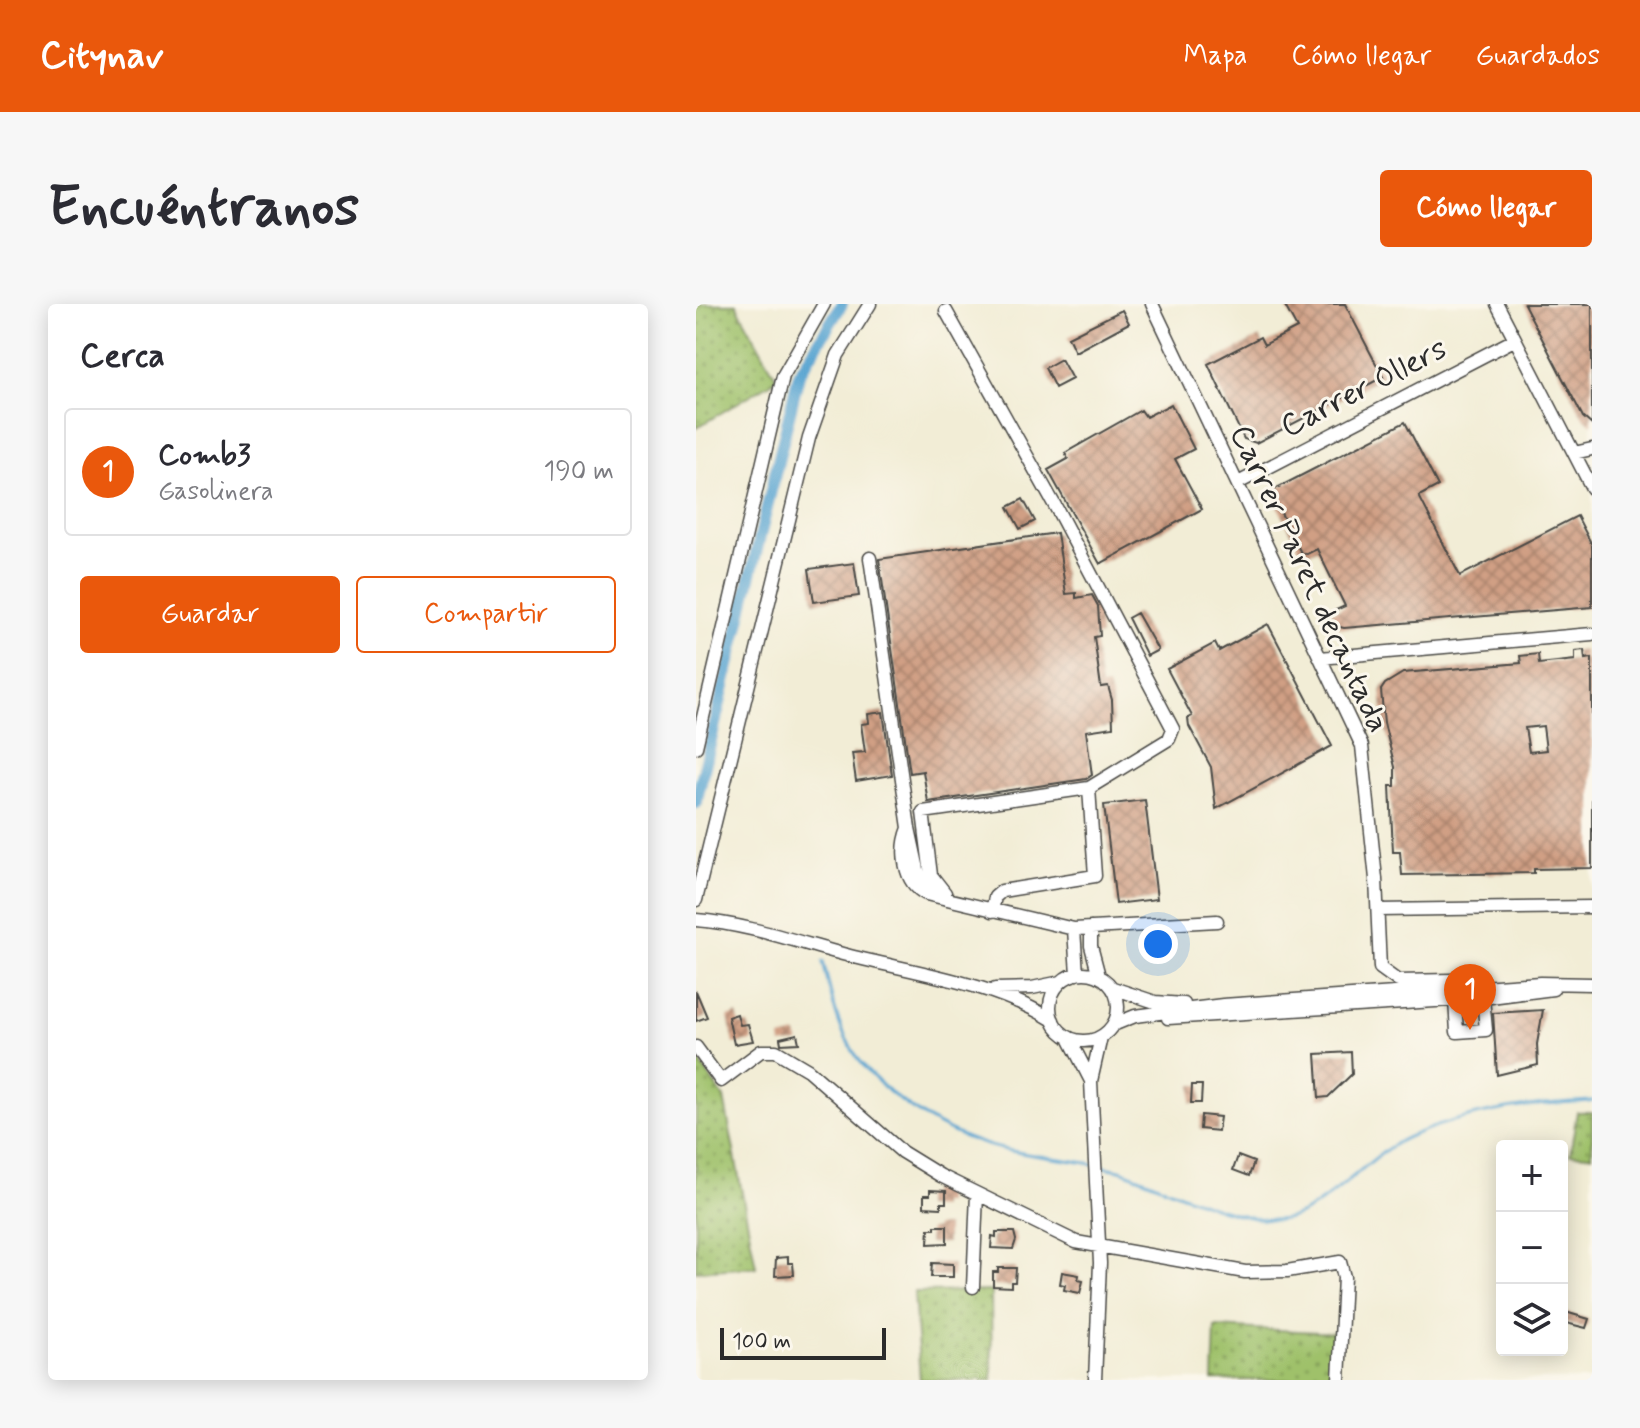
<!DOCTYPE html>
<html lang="es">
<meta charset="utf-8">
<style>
body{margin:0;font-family:Mynerve,sans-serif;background:#f7f7f7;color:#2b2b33}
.controls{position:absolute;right:24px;bottom:24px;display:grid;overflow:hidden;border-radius:8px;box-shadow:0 4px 20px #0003}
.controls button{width:72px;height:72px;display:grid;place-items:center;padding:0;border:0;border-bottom:2px solid #e1e1e2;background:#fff;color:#2b2b33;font:40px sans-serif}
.scale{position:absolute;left:24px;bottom:20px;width:166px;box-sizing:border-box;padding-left:8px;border:4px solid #2b2b2b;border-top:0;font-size:22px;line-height:28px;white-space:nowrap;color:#2b2b2b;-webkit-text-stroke:6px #fbf7ec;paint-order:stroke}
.you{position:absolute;left:462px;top:640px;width:28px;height:28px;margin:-20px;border:6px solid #fff;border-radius:50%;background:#1a73e8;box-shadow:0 0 0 12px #1a73e833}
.badge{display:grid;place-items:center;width:52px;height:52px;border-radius:50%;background:#ea580c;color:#fff;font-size:26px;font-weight:700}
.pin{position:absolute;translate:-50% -66px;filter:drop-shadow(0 2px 4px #0008)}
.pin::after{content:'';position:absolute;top:42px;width:28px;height:24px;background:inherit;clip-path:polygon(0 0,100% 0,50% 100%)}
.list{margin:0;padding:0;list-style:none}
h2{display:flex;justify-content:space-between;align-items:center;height:104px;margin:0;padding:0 32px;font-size:34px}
h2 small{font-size:26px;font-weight:400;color:#7c7c81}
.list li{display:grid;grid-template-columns:52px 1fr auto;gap:24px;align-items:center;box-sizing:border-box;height:128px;margin:0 16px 16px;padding:0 16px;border:2px solid #e1e1e2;border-radius:8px}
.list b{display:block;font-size:30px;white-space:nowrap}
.list p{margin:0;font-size:26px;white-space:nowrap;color:#7c7c81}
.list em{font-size:26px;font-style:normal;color:#7c7c81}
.actions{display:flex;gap:16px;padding:24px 32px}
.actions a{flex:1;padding:18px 0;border:2px solid #ea580c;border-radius:8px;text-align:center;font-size:28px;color:#ea580c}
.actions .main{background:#ea580c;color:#fff}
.icon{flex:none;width:44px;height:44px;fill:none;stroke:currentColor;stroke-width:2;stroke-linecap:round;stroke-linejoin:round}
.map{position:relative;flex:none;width:896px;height:1076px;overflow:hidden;border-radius:8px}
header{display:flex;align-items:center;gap:48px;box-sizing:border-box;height:112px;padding:0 40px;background:#ea580c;color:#fff}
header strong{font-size:38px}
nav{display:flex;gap:44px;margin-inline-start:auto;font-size:28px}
.intro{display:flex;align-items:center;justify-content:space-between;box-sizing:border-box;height:192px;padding:0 48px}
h1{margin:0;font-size:56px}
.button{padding:20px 36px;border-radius:8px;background:#ea580c;color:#fff;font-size:28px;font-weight:700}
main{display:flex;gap:48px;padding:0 48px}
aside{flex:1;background:#fff;border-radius:8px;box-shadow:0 4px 20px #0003}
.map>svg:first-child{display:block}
.grass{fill:url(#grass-dots);stroke:#65764a;stroke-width:2}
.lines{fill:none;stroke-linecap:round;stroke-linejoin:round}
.stream{stroke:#58a4d1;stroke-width:3}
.canal{stroke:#58a4d1;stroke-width:12}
.building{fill:url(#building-cross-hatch);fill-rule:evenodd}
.minor-casing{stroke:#494845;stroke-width:15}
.minor{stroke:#fff;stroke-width:12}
.labels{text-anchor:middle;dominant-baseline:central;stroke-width:6;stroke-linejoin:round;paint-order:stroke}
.street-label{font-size:32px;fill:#2b2b2b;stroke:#fbf7ec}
</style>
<header>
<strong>Citynav</strong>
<nav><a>Mapa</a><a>Cómo llegar</a><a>Guardados</a></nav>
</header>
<div class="intro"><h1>Encuéntranos</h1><a class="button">Cómo llegar</a></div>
<main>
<aside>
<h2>Cerca<small></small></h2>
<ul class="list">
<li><span class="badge">1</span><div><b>Comb3</b><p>Gasolinera</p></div><em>190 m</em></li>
</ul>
<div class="actions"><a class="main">Guardar</a><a>Compartir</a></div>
</aside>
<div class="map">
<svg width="896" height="1076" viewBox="0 0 896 1076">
<defs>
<pattern id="grass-dots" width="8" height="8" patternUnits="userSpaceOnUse" patternTransform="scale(2)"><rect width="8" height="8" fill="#9fc16a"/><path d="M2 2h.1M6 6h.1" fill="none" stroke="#829d57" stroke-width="1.8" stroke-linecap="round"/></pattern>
<pattern id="building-cross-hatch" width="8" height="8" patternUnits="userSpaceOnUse" patternTransform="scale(2)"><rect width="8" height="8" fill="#d09f84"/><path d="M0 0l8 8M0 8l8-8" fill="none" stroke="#a9826c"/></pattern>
</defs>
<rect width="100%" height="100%" fill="#fbf7ec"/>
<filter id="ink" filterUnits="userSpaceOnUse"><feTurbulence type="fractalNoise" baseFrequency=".0125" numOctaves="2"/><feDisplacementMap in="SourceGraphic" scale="16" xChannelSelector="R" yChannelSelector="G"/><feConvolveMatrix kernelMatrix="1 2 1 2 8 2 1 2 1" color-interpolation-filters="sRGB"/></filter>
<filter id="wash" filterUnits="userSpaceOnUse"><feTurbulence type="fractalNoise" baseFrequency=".006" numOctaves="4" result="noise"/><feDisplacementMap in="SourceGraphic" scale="32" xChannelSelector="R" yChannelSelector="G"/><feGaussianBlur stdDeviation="1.8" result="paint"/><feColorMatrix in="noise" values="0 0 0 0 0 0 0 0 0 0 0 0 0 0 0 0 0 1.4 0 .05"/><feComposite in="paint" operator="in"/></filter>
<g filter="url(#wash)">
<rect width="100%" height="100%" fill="#f2edd6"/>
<path class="grass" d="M 0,0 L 40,0 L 81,75 L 0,124 Z
M 0,753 L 28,794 L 60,963 L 0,967 Z
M 881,808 L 896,808 L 896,851 L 874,850 Z
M 295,987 L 296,1076 L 224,1076 L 218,988 Z
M 519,1023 L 641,1029 L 640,1076 L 517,1076 Z"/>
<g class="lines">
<path class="stream" d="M 127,658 C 134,685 139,715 153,740 C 181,791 250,832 306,845 C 336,852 367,855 397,860
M 404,862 L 424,866 C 470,882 531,915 579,916 C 623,916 671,851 712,833 C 770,808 834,799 896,797"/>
<path class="canal" d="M 0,499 L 103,70 L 146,0"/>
</g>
<g id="blocks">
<path class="building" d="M 588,0 L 649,0 L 687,73 L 560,139 L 548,135 L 512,60 L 564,33 L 568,41 L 601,24 Z
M 828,0 L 896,0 L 896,121 L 887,113 Z
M 426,6 L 433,19 L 379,48 L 372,33 Z
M 365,55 L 376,75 L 359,84 L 349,64 Z
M 475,100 L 498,145 L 479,155 L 506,205 L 404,260 L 352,166 L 372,155 L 369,149 L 445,106 L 450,113 Z
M 709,118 L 742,182 L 723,192 L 764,272 L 881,212 L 896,241 L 896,303 L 648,324 L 631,320 L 627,312 L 649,302 L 621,245 L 611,250 L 605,249 L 576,191 L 577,186 Z
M 327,195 L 339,217 L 324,225 L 312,203 Z
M 361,229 L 370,290 L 380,289 L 380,294 L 396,291 L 402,302 L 404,332 L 398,333 L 405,383 L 412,382 L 416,396 L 417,423 L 390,427 L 396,471 L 390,475 L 232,498 L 227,467 L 214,469 L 183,255 Z
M 158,259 L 163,292 L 118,298 L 113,265 Z
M 441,309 L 462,346 L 451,352 L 432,314 Z
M 572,320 L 636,442 L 520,505 L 515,463 L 493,422 L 492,414 L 496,412 L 471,365 L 519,339 L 523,347 Z
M 888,346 L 889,355 L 896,354 L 896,564 L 838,565 L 838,569 L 706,571 L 704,548 L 697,548 L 694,482 L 699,482 L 699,463 L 688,419 L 685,386 L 689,380 L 707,369 L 825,359 L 824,352 L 842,350 L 843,360 L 879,356 L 879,347 ZM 847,422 L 850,446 L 833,448 L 829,424 Z
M 187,408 L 196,471 L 160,477 L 156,449 L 169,448 L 165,420 L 173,419 L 172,410 Z
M 449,496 L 461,595 L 420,600 L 408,501 Z
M 0,687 L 11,713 L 0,717 Z
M 847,706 L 841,740 L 842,761 L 801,771 L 797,709 Z
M 41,710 L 44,721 L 52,720 L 57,737 L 38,740 L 32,713 Z
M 101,730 L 103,739 L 85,740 L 84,734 Z
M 655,748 L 656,770 L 632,793 L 623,794 L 620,750 Z
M 496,781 L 506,781 L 505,799 L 495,799 Z
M 505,811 L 524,813 L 522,827 L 504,825 Z
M 542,852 L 558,858 L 553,872 L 537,866 Z
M 234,886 L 250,887 L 250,899 L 245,899 L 245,904 L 228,903 L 228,891 L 234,891 Z
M 239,922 L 251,922 L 251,939 L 232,940 L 233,925 L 239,925 Z
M 300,928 L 318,928 L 320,936 L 317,945 L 295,944 L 296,932 L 300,933 Z
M 92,953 L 92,959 L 97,959 L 98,971 L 79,972 L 80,954 Z
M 236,959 L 257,960 L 257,973 L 235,973 Z
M 302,964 L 320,964 L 319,978 L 315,978 L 315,983 L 297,982 L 297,968 L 302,968 Z
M 366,968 L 383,971 L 382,976 L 387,977 L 384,989 L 368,986 L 369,981 L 364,980 Z
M 866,1007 L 893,1015 L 890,1024 L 866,1018 Z"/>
</g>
</g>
<g filter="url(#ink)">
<use href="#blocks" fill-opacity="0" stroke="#494845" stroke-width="2"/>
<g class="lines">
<g class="minor-casing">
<path id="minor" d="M 456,0 L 666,442 L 680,575 L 684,664 L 702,677 L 757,676 L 791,682
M 801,0 L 896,184
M 250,7 L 363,209 L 477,425 L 473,435 L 393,484 L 399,572 L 306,587 L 299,593 L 296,607
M 878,149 L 896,145
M 542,179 L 818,36
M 174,254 L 213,524 L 224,575 L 230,583 L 240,588
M 624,354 L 896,330
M 0,443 L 87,72 L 128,0
M 213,524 C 204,546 207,579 230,590 L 378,625 L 521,617
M 249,589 L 235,571 L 227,508 L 393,484
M 0,596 L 113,134 L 142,51 L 174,0
M 682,606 L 896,603
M 0,616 C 52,620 104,639 154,652 C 222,669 297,679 357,716
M 395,624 L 395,642 L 403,672
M 378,625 L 381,670
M354 703a34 34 0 1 1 68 0a34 34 0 1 1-68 0Z
M 417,684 L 459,698 L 488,700
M 299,685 L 336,684 L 365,678
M 759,696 L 761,728 L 790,726 L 787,694
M 472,714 L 787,694 L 857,685
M 417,721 L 439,712 L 527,701 L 844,679 L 896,680
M 373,734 L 395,777 L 405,733
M 0,743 L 25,777 L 65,747 L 80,747 L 112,766 L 206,848 L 245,872 L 380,938 L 549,968 L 591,967 L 644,958 L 648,973 L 643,1076
M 395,777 L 404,959 L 399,1076
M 277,983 L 281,890"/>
</g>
<use href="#minor" class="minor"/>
</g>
</g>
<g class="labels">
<g class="street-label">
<text transform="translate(668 84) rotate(-27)">Carrer Ollers</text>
<text transform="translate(613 275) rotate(65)">Carrer Paret decantada</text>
</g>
</g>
</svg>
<div class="controls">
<button>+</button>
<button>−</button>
<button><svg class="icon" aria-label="layers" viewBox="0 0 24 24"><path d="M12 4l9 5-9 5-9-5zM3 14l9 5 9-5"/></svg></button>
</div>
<div class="scale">100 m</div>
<div class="you"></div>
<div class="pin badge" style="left:774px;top:726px">1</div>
</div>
</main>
